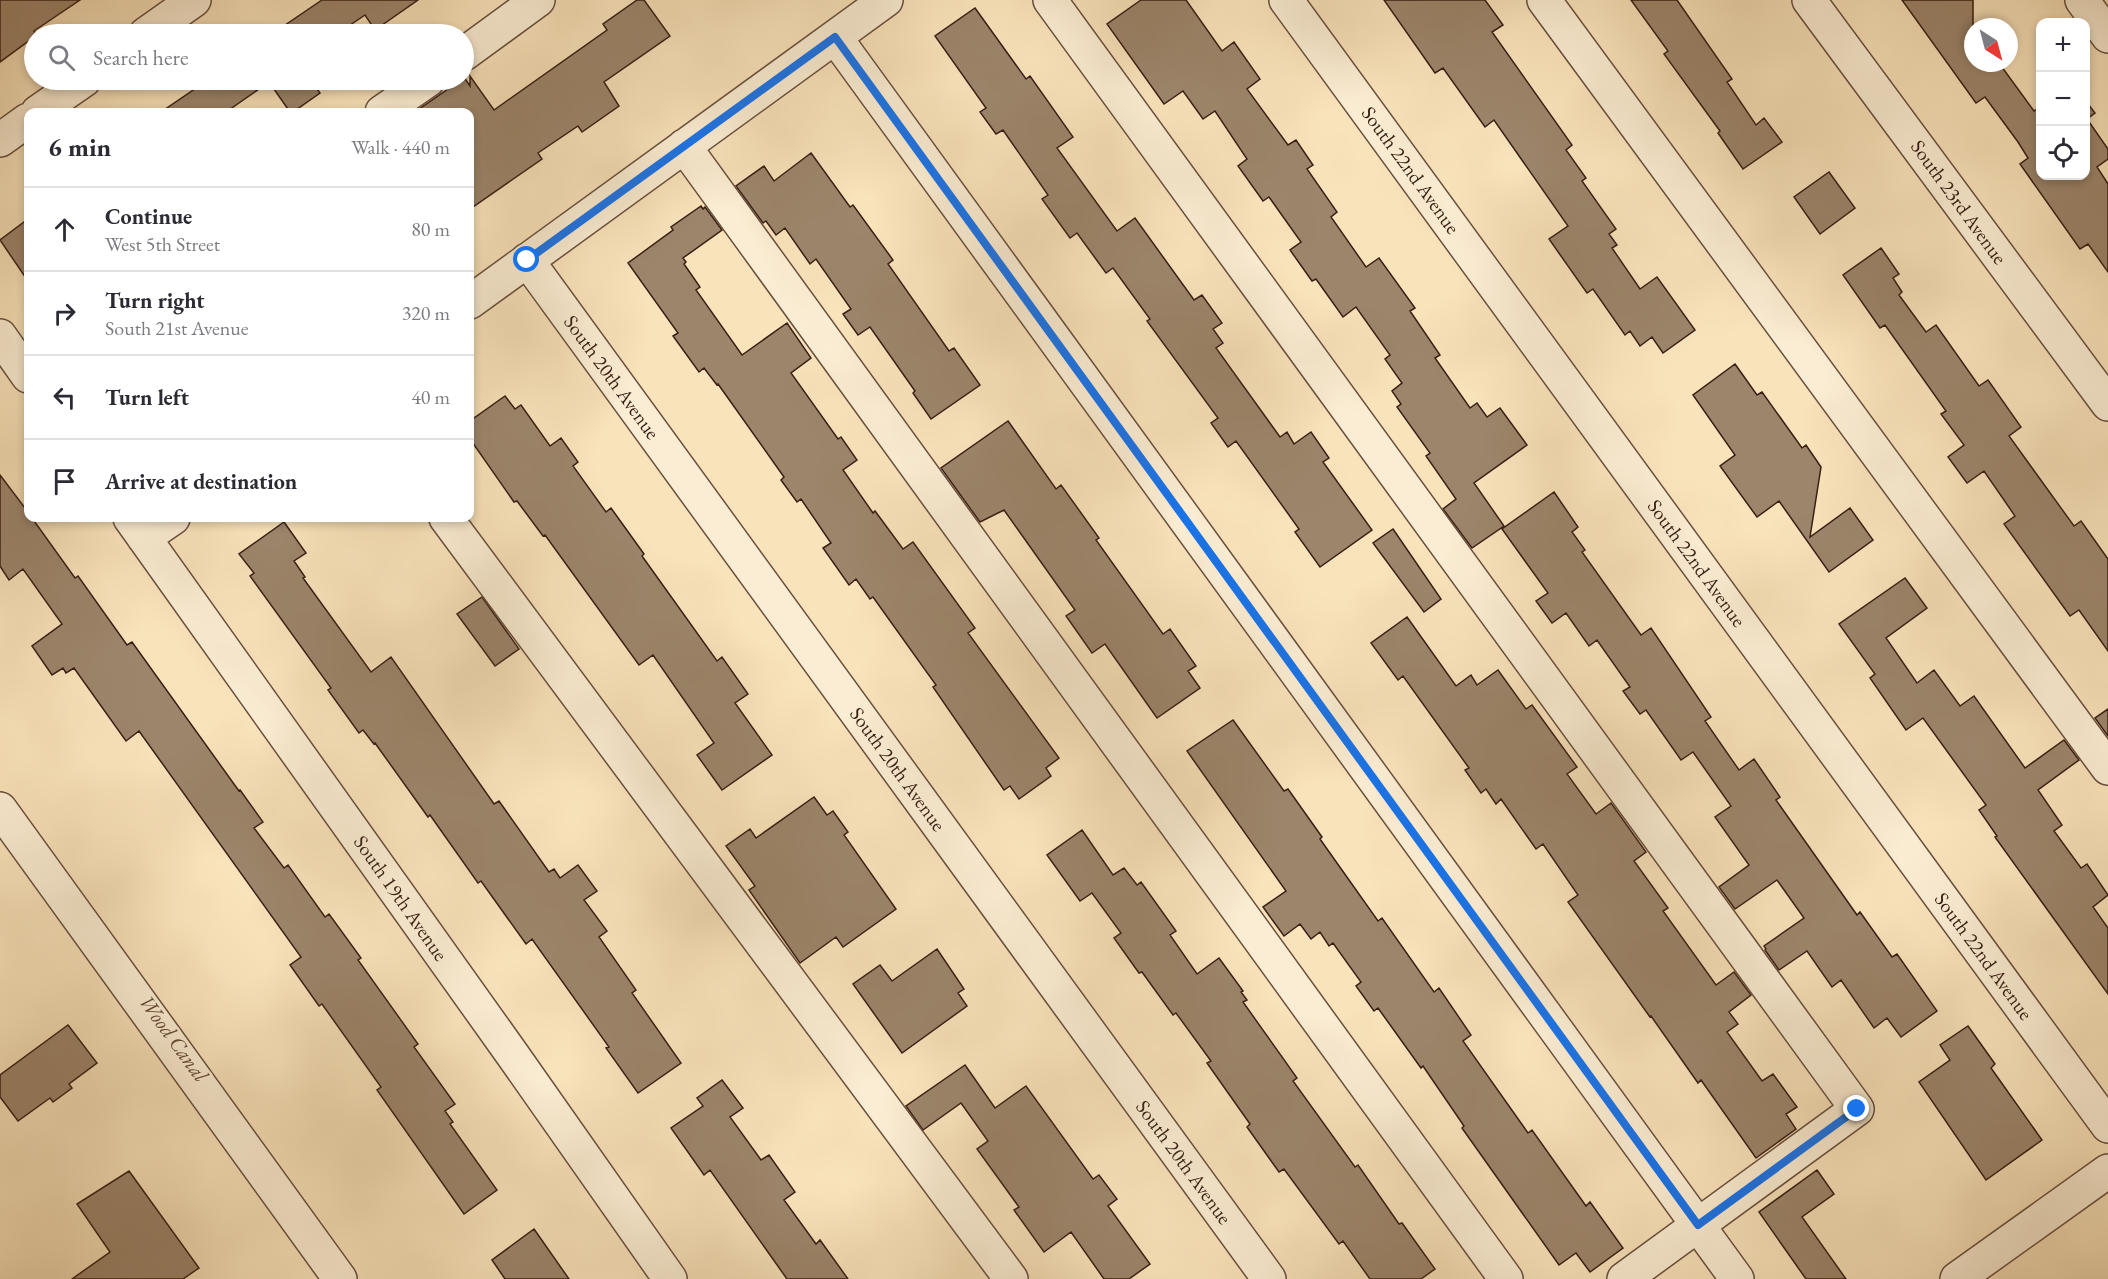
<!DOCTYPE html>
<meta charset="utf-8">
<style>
body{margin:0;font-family:"EB Garamond",serif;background:#f2f2f3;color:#2b2b33}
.controls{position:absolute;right:18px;top:18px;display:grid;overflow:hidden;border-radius:12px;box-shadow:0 3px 9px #0003}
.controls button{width:54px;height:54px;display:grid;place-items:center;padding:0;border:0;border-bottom:2px solid #e1e1e2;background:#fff;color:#2b2b33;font:30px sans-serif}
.compass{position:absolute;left:1964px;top:18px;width:54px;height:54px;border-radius:50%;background:#fff;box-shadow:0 3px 9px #0003;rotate:144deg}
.stop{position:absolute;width:18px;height:18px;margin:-14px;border:4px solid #1a73e8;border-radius:50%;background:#fff}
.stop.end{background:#1a73e8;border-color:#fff;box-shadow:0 2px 6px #0008}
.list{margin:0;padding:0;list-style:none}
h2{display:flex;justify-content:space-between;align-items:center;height:78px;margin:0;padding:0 24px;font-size:26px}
h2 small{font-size:20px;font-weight:400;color:#7c7c81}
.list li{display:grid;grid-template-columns:39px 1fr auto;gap:18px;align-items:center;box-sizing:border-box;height:84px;padding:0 24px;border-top:2px solid #e1e1e2}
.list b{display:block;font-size:22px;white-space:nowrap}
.list p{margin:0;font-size:20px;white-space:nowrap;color:#7c7c81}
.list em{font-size:20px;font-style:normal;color:#7c7c81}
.icon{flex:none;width:33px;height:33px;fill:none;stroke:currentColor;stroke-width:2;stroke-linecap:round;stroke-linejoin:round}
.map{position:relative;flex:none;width:2108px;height:1279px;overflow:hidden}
.search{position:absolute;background:#fff;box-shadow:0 3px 9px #0003;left:24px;top:24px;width:450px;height:66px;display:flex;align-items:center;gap:15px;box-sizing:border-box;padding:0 21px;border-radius:33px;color:#7c7c81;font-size:22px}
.panel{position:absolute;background:#fff;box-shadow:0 3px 9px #0003;left:24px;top:108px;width:450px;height:414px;border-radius:12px}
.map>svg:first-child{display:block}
.building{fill:#9c856b;stroke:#371f14;stroke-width:1.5}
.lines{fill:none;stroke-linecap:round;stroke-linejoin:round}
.minor-casing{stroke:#68503e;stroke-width:36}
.minor{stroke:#fbedd3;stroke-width:33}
.route{stroke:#1a73e8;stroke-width:8}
.labels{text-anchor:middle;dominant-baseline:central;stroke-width:5;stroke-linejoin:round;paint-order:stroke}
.street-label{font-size:20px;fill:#371f14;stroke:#fbedd3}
.water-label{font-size:21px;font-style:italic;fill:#644c3a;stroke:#fbedd3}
</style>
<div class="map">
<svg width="2108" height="1279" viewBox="0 0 2108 1279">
<rect width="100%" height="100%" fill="#f9e3bb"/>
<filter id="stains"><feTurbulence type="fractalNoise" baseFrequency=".00333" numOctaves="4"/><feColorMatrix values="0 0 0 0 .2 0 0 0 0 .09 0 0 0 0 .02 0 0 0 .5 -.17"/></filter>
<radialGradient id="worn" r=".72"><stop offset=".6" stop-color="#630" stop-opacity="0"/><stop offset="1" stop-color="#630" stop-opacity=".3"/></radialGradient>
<path class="building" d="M 0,0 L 80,0 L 34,31 L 37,34 L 34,34 L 34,37 L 0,62 Z
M 322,0 L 418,0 L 375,30 L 365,15 L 337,34 L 272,34 Z
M 637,0 L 644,0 L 670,36 L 604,82 L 619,106 L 582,132 L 578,126 L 538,153 L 542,159 L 470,209 L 470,112 L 415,112 L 461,80 L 464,80 L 464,77 L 470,86 L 470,76 L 494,110 L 607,30 L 603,24 Z
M 1141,0 L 1186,0 L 1222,51 L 1234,42 L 1260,79 L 1247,89 L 1288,145 L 1296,140 L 1313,165 L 1307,169 L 1337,212 L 1331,217 L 1366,267 L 1379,258 L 1415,308 L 1410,311 L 1440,355 L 1435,358 L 1470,408 L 1477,403 L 1487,417 L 1500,408 L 1527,445 L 1474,483 L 1504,526 L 1472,548 L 1443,509 L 1456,499 L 1426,456 L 1430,453 L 1397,407 L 1401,404 L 1392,391 L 1402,383 L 1385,359 L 1390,355 L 1356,307 L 1343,317 L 1316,279 L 1312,281 L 1290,250 L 1301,242 L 1269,197 L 1263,201 L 1238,166 L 1247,159 L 1215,111 L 1203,119 L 1183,91 L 1164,104 L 1107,24 Z
M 1384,0 L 1485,0 L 1503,25 L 1492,32 L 1572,145 L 1566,150 L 1586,178 L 1582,181 L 1616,229 L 1609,234 L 1617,245 L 1612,248 L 1640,289 L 1657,277 L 1695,330 L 1663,353 L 1652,337 L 1640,346 L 1630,331 L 1625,335 L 1593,289 L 1587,293 L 1549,239 L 1568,226 L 1494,120 L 1485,127 L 1443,68 L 1435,73 Z
M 1631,0 L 1677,0 L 1732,79 L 1727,82 L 1756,125 L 1764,118 L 1782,142 L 1743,169 L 1718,133 L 1720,131 L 1664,54 L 1668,51 Z
M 1902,0 L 1973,0 L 1973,63 L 1999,63 L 2034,111 L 2040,107 L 2040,176 L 2085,176 L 2085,100 L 2095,113 L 2087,119 L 2108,149 L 2108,159 L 2097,167 L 2108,184 L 2108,272 L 2088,244 L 2080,249 L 2020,164 L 2028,158 L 2018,142 L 1985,97 L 1976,103 Z
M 975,8 L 1026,79 L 1030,76 L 1073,137 L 1057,148 L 1117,231 L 1135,218 L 1194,300 L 1202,295 L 1222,323 L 1213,329 L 1223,343 L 1216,348 L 1280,437 L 1287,432 L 1294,444 L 1311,432 L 1329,458 L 1323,462 L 1372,530 L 1320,567 L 1295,532 L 1299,529 L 1236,441 L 1228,447 L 1211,423 L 1218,418 L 1147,321 L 1150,319 L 1113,268 L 1106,273 L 1077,233 L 1070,238 L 1042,199 L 1048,195 L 1003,130 L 996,134 L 980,112 L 986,108 L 935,36 Z
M 208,80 L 311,80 L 320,93 L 293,112 L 290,112 L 269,82 L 226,112 L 161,112 Z
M 811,153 L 850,207 L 853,205 L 893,260 L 888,264 L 949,351 L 954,348 L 980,385 L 931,419 L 913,393 L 915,391 L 870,327 L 858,335 L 843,314 L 851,309 L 816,259 L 810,264 L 785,228 L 776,235 L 766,221 L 763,223 L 736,186 L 764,166 L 774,181 Z
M 1829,172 L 1855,208 L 1820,234 L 1794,197 Z
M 701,206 L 703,209 L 705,207 L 722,230 L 683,258 L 686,262 L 684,264 L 700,287 L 696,290 L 742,355 L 787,323 L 811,358 L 791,373 L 838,439 L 841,437 L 857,460 L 843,470 L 873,513 L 875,511 L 903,549 L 913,542 L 975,628 L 968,633 L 1059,758 L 1046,768 L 1051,776 L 1019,799 L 1010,786 L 1004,790 L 933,687 L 936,685 L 873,597 L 870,599 L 856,579 L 849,585 L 823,548 L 831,543 L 801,499 L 797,502 L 781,480 L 784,477 L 718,384 L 717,385 L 704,368 L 699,372 L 673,336 L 678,333 L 628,263 L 673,230 L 671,227 Z
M 28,219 L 28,281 L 0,240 Z
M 1881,248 L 1899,274 L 1893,278 L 1902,292 L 1899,295 L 1926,332 L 1936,325 L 1979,386 L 1988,380 L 2021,427 L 2009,436 L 2074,526 L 2081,521 L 2108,559 L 2108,651 L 2079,610 L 2070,616 L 2004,524 L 2015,516 L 1984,471 L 1967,483 L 1948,457 L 1964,445 L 1941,414 L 1946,411 L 1885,325 L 1880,328 L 1843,275 Z
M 1735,364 L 1757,395 L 1762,392 L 1802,448 L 1806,445 L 1821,467 L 1810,537 L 1850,508 L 1873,540 L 1829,572 L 1779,501 L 1757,517 L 1720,466 L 1735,455 L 1693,395 Z
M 505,396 L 515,409 L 521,405 L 550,446 L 561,438 L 578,462 L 573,466 L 606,512 L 611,508 L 644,554 L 642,556 L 717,661 L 722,657 L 748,694 L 735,703 L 772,755 L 722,790 L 697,755 L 714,743 L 653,655 L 639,665 L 545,535 L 543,536 L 517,501 L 514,502 L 470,439 L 470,421 Z
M 1008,421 L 1056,489 L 1061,485 L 1099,538 L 1096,540 L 1163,634 L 1170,629 L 1196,666 L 1188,671 L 1200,688 L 1157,718 L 1105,644 L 1092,653 L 1066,616 L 1075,610 L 1004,510 L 980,522 L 941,468 Z
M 0,475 L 28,512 L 28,518 L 32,518 L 75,578 L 78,576 L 127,645 L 132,642 L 239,791 L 240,790 L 263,822 L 254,828 L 284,868 L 288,865 L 325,917 L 329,914 L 361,958 L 358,960 L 418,1044 L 414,1047 L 455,1104 L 445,1111 L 453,1122 L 450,1124 L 497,1190 L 464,1214 L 377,1090 L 381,1087 L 322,1004 L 319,1006 L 290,965 L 301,957 L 139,731 L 126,741 L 74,668 L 66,673 L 63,668 L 52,675 L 32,646 L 62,624 L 23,569 L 9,580 L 0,566 Z
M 1554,492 L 1578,527 L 1572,532 L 1585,550 L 1582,552 L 1641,635 L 1651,628 L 1711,717 L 1705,721 L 1739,770 L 1754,759 L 1780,797 L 1776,800 L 1857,915 L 1860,912 L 1892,957 L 1897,954 L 1937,1011 L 1901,1037 L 1887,1018 L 1874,1028 L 1841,980 L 1832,987 L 1807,951 L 1779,970 L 1765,950 L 1766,949 L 1764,946 L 1804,918 L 1777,880 L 1735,909 L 1719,887 L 1749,865 L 1715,817 L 1731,806 L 1693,752 L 1681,760 L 1646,710 L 1640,714 L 1623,691 L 1630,687 L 1597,640 L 1589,646 L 1566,613 L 1552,623 L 1536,601 L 1548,593 L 1502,529 Z
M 284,522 L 306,553 L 294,561 L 305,577 L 303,578 L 371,672 L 391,657 L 494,804 L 499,801 L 549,872 L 554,869 L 560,878 L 578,865 L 597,891 L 584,900 L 607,931 L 599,937 L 636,990 L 632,993 L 681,1063 L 638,1093 L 606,1048 L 609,1047 L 532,939 L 526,944 L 481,881 L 478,883 L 430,815 L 428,817 L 375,743 L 374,744 L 363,730 L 359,733 L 328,690 L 331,688 L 250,576 L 254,573 L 239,554 Z
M 1393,529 L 1441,599 L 1424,612 L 1373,543 Z
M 1905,578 L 1927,608 L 1886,638 L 1917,683 L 1934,670 L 1960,706 L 1974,696 L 2025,768 L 2064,740 L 2079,760 L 2038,790 L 2062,825 L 2054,831 L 2081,868 L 2087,864 L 2108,895 L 2093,907 L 2108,928 L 2108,994 L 1995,837 L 1997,836 L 1979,810 L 1986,805 L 1923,718 L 1906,730 L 1870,678 L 1875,674 L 1839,624 Z
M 482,597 L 519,649 L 495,666 L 457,614 Z
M 1407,617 L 1456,686 L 1471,675 L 1477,685 L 1498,670 L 1526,709 L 1532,705 L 1577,767 L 1567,774 L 1596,814 L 1611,803 L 1646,852 L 1634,861 L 1668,908 L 1663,911 L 1716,985 L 1734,972 L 1751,995 L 1729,1012 L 1738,1024 L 1727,1032 L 1762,1081 L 1773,1074 L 1797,1107 L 1786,1114 L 1796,1129 L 1756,1158 L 1701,1080 L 1698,1083 L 1651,1016 L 1650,1017 L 1568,902 L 1578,895 L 1543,844 L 1536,849 L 1501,799 L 1496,804 L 1486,789 L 1481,793 L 1465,770 L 1469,768 L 1403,676 L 1398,680 L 1371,643 Z
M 2108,709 L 2108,736 L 2095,718 Z
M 1233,720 L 1284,791 L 1288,789 L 1322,837 L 1320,839 L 1378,921 L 1382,918 L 1434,992 L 1439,988 L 1471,1035 L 1463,1041 L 1528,1133 L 1532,1130 L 1586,1206 L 1590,1202 L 1623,1248 L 1590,1272 L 1576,1253 L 1559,1265 L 1462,1128 L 1464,1126 L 1423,1066 L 1421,1068 L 1378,1008 L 1374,1011 L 1356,986 L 1361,982 L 1333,943 L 1329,946 L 1320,932 L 1311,939 L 1300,924 L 1284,936 L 1263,907 L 1286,891 L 1187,751 Z
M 814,797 L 827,815 L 833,811 L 848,832 L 844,835 L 896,909 L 843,947 L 836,937 L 800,963 L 749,890 L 755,886 L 726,846 L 750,829 L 756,838 Z
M 1082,830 L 1113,875 L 1124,868 L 1137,885 L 1141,882 L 1176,931 L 1170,935 L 1197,974 L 1219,958 L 1243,991 L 1241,992 L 1247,1000 L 1243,1002 L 1297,1078 L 1293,1081 L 1355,1167 L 1358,1165 L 1399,1224 L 1402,1223 L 1435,1269 L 1421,1279 L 1370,1279 L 1343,1241 L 1339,1244 L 1284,1169 L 1279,1172 L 1247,1127 L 1250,1124 L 1207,1063 L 1211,1061 L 1176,1013 L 1173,1015 L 1142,972 L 1139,973 L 1114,938 L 1121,933 L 1092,893 L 1080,901 L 1047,855 Z
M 937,949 L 964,989 L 958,993 L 967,1006 L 902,1053 L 853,984 L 880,965 L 892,981 Z
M 68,1025 L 97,1063 L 69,1084 L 72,1088 L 53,1102 L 50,1098 L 18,1121 L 0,1097 L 0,1075 Z
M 1968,1026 L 1995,1064 L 1991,1068 L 2042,1140 L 1986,1180 L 1919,1082 L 1950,1060 L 1940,1045 Z
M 965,1065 L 995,1108 L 1026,1086 L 1093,1179 L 1099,1175 L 1117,1199 L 1108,1206 L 1150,1264 L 1129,1279 L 1104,1279 L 1071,1232 L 1044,1252 L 1014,1210 L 1019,1207 L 977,1149 L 988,1141 L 961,1103 L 923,1130 L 906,1106 Z
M 722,1080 L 743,1108 L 730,1117 L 761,1160 L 769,1155 L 795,1192 L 784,1200 L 816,1244 L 820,1240 L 848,1279 L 787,1279 L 710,1170 L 704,1175 L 671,1128 L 703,1106 L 697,1098 Z
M 1817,1170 L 1834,1194 L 1802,1217 L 1846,1279 L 1806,1279 L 1759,1212 Z
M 129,1171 L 199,1268 L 183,1279 L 72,1279 L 110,1252 L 77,1204 Z
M 534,1229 L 569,1279 L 505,1279 L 492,1260 Z"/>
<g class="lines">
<g class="minor-casing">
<path id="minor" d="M 1050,0 L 1857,1109 L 1624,1279
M 1286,0 L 2108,1126
M 1544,0 L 2108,768
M 1809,0 L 2108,404
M 2082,0 L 2108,36
M 146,34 L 194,0
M 835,37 L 1737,1279
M 464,54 L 538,0
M 38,112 L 84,80
M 382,112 L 428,80
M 0,140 L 28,120
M 684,146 L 1506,1279
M 527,260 L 1269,1279
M 470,302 L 886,0
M 0,336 L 28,376
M 130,518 L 512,1054 L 670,1279
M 446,518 L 1011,1279
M 144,538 L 173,518
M 0,809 L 340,1279
M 1957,1279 L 2108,1171"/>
</g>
<use href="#minor" class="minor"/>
</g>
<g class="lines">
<path class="route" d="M 527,260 L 835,37 L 1698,1225 L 1857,1109"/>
</g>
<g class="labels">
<g class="street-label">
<text transform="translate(1411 170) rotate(54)">South 22nd Avenue</text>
<text transform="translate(1959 202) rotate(54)">South 23rd Avenue</text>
<text transform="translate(612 377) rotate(54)">South 20th Avenue</text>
<text transform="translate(1697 563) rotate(54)">South 22nd Avenue</text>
<text transform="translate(898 769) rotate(54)">South 20th Avenue</text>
<text transform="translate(401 898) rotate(55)">South 19th Avenue</text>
<text transform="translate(1984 956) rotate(54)">South 22nd Avenue</text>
<text transform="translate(1184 1162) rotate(54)">South 20th Avenue</text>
</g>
<g class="water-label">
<text transform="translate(174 1038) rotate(54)">Wood Canal</text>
</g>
</g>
<rect width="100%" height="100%" filter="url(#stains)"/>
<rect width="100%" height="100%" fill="url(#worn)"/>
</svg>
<div class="controls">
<button>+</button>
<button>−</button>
<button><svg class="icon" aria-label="locate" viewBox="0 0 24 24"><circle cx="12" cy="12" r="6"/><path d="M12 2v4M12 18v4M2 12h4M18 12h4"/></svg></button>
</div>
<svg class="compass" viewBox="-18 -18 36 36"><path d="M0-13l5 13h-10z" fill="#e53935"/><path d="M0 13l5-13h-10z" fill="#7c7c81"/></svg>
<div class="stop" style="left:527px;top:260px"></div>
<div class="stop end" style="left:1857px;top:1109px"></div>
<div class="search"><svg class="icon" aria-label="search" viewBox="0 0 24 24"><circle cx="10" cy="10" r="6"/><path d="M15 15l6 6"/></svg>Search here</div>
<section class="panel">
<h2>6 min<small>Walk · 440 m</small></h2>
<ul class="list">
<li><svg class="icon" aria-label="ahead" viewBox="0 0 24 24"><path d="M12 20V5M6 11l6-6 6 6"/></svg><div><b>Continue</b><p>West 5th Street</p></div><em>80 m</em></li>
<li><svg class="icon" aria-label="right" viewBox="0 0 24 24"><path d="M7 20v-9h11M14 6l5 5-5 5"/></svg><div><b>Turn right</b><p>South 21st Avenue</p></div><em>320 m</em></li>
<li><svg class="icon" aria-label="left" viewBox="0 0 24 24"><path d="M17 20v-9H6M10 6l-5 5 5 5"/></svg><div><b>Turn left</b></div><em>40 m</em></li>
<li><svg class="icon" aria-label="arrive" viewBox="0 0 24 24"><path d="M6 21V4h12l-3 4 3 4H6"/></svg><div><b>Arrive at destination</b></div></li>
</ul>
</section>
</div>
